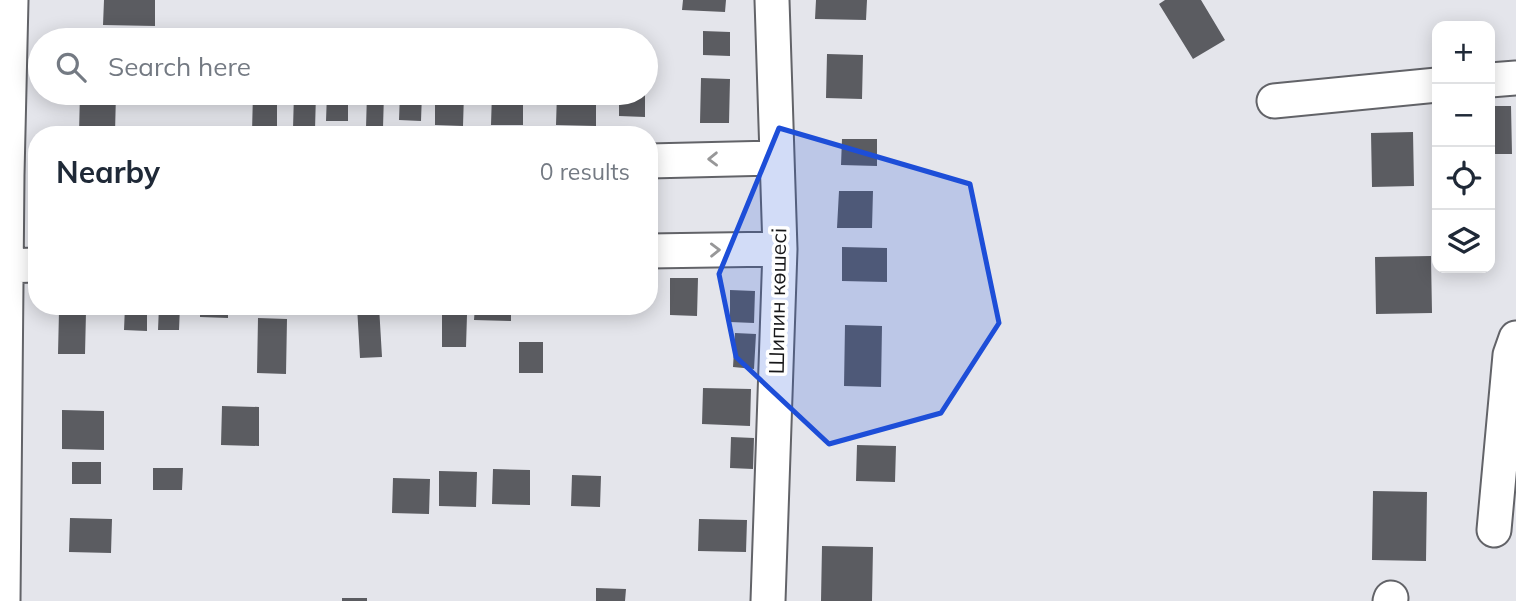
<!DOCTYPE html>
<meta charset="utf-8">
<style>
body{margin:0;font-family:Mulish,sans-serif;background:#f2f2f3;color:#1f2937}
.controls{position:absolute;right:21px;top:21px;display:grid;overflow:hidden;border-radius:14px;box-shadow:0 4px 18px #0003}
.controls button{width:63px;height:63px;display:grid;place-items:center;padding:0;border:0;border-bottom:2px solid #e0e1e3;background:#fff;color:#1f2937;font:35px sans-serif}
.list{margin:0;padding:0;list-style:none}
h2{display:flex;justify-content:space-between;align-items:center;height:91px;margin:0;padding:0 28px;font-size:30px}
h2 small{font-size:23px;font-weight:400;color:#747a83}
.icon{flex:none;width:38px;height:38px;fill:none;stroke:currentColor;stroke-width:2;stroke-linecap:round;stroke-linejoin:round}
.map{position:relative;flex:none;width:1516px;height:601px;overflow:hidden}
.search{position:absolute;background:#fff;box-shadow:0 4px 18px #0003;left:28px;top:28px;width:630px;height:77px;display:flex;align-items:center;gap:18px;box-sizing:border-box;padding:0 24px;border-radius:38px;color:#747a83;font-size:26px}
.panel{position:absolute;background:#fff;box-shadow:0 4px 18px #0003;left:28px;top:126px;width:630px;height:189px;border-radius:28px}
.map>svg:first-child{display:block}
.building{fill:#5b5c61}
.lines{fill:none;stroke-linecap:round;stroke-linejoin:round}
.minor-casing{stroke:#626368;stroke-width:37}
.minor{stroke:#fff;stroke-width:33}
.oneway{stroke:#979798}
.marked{fill:#1d4ed8;fill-opacity:0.2;stroke:#1d4ed8;stroke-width:5;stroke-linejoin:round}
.labels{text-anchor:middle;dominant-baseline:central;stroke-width:7;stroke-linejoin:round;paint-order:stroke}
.street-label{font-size:21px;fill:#171719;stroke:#fff}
</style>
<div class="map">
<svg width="1516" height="601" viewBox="0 0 1516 601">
<rect width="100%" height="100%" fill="#e4e5eb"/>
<path class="building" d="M 104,0 L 155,0 L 155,26 L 103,25 Z
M 683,0 L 726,0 L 725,12 L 682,10 Z
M 816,0 L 867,0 L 866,20 L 815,19 Z
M 1165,0 L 1201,0 L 1225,40 L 1193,59 L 1159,4 Z
M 703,31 L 730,32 L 730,56 L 703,55 Z
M 827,54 L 863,55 L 862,99 L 826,98 Z
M 701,78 L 730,79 L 729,123 L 700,123 Z
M 80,93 L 116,93 L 115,133 L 79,133 Z
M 253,93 L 277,93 L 277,133 L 252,132 Z
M 294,93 L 316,93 L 315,130 L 293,129 Z
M 327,93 L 348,93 L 348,121 L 326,121 Z
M 367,93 L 384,93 L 383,128 L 366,128 Z
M 400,93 L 422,93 L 421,121 L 399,120 Z
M 435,93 L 464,93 L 463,126 L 435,125 Z
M 492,93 L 523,93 L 523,125 L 491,125 Z
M 557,93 L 596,93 L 596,126 L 556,125 Z
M 619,93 L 645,93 L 645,117 L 619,116 Z
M 1490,106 L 1511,106 L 1512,154 L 1490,154 Z
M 1413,132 L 1414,186 L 1372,187 L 1371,133 Z
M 842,139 L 877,139 L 877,166 L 841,165 Z
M 839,191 L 873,191 L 872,228 L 837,228 Z
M 842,247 L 887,248 L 887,282 L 842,281 Z
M 1431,256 L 1432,313 L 1376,314 L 1375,257 Z
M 670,278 L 698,278 L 697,316 L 670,315 Z
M 730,290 L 755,291 L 754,323 L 730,322 Z
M 125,306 L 147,306 L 147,331 L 124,330 Z
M 159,306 L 180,306 L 179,330 L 158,330 Z
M 200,306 L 228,306 L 228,318 L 200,317 Z
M 357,306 L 379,306 L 382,357 L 360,358 Z
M 403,306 L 426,306 L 426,310 L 403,310 Z
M 475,306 L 511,306 L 511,321 L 474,320 Z
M 613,306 L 635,306 L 635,311 L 613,310 Z
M 59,311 L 86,312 L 85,354 L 58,354 Z
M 442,315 L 467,315 L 466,347 L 442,347 Z
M 258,318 L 287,319 L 286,374 L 257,373 Z
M 845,325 L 882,326 L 881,387 L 844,386 Z
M 735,333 L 756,334 L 754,369 L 733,367 Z
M 519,342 L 543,342 L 543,373 L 519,373 Z
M 703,388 L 751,389 L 750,426 L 702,424 Z
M 222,406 L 259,407 L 259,446 L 221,445 Z
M 62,410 L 104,411 L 104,450 L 62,449 Z
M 731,437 L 754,438 L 753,469 L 730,468 Z
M 857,445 L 896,446 L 895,482 L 856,481 Z
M 72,462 L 101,462 L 101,484 L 72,484 Z
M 153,468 L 183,468 L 182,490 L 153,490 Z
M 493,469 L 530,470 L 530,505 L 492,504 Z
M 439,471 L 477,472 L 476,507 L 439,506 Z
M 572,475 L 601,476 L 600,507 L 571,506 Z
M 393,478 L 430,479 L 429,514 L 392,513 Z
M 1373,491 L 1427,492 L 1426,561 L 1372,560 Z
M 70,518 L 112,519 L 111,553 L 69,552 Z
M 699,519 L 747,520 L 746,552 L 698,551 Z
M 822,546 L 873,547 L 872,601 L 821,601 Z
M 596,588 L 626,589 L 625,601 L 596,601 Z
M 342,598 L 367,598 L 367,601 L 342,601 Z"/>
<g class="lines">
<g class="minor-casing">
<path id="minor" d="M 1490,80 L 1516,78
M 1274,101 L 1437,85
M 649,161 L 777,158
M 649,251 L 780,249
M 0,266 L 37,265
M 1494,530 L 1510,355 L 1516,338
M 3,601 L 7,175 L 11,0
M 768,601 L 780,249 L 772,0
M 1390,601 L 1391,598"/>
</g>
<use href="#minor" class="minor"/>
</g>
<defs><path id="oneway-chevron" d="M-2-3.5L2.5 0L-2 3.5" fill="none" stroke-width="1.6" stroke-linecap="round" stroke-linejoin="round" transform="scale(1.75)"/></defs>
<g class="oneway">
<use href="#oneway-chevron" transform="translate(713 159) rotate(179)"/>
<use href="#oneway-chevron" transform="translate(715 250) rotate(-1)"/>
</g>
<path class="marked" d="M 779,128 L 970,184 L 999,323 L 941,413 L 829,444 L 736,357 L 719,274 Z"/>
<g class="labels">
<g class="street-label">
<text transform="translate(777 301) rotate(-89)">Шипин көшесі</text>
</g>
</g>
</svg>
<div class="controls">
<button>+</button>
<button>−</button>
<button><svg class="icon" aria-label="locate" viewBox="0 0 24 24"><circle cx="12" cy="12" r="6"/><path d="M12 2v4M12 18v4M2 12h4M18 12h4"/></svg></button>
<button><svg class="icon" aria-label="layers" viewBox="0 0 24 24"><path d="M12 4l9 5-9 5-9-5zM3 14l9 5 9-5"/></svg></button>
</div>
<div class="search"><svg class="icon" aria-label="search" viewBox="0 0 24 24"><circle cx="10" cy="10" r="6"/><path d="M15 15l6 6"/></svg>Search here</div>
<section class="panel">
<h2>Nearby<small>0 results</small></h2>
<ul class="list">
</ul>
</section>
</div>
